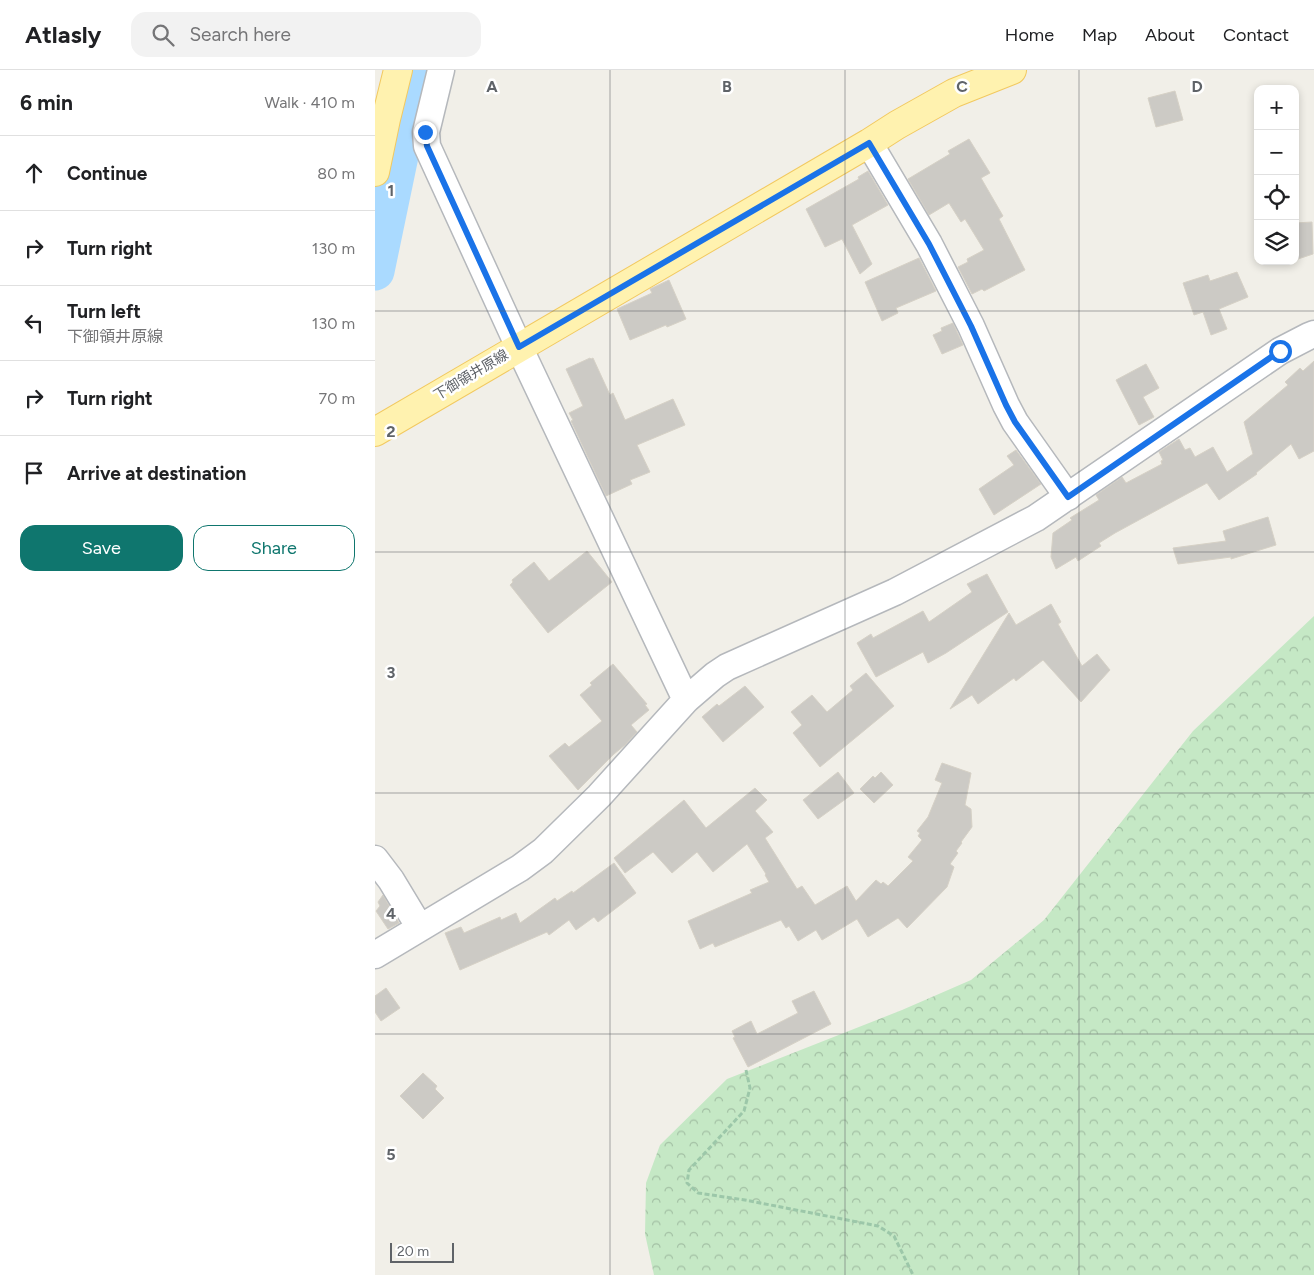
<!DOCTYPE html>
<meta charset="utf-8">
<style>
body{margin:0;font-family:Figtree,"Noto Sans JP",sans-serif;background:#f2f2f2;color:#202124}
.controls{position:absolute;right:15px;top:15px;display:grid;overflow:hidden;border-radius:10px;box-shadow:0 2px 8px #0003}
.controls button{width:45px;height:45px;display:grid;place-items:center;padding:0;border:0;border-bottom:1px solid #e0e0e0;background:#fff;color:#202124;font:25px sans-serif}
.scale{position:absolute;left:15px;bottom:12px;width:64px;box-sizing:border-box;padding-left:5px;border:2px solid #5f6368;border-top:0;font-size:14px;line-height:18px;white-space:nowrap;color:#5f6368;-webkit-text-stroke:4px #fff;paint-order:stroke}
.stop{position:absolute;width:15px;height:15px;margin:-11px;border:4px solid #1a73e8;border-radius:50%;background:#fff}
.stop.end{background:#1a73e8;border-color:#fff;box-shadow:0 1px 5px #0008}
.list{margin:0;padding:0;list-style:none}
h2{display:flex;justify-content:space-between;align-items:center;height:65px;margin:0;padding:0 20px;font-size:21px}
h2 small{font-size:16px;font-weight:400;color:#757577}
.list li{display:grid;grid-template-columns:32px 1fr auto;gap:15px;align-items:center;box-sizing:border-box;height:75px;padding:0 20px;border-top:1px solid #e0e0e0}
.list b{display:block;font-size:19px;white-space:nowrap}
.list p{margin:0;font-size:16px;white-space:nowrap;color:#757577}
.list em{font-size:16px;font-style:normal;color:#757577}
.actions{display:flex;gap:10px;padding:15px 20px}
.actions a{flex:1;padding:11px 0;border:1px solid #0f766e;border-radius:15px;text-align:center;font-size:18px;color:#0f766e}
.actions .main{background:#0f766e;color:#fff}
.icon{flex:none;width:28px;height:28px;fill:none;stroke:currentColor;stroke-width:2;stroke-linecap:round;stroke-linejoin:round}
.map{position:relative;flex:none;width:939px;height:1205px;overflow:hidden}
header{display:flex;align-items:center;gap:30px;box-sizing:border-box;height:70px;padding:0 25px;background:#fff;border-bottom:1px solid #e0e0e0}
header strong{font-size:24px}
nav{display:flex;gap:28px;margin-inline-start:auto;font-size:18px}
.search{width:350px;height:45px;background:#f2f2f2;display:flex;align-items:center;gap:12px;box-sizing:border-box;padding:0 18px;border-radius:15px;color:#757577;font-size:19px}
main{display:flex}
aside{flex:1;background:#fff}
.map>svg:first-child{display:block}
.forest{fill:url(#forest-crowns)}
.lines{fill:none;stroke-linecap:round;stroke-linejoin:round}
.river{stroke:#aadaff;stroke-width:39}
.building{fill:#cccac5;stroke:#d6d1c6}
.minor-casing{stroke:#b5b8bc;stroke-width:29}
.major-casing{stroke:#f2c960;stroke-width:30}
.path{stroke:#9cc7a9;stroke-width:3;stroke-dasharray:5 2.5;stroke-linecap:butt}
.minor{stroke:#fff;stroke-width:26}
.major{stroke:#fff2af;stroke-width:28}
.route{stroke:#1a73e8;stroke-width:6}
.grid{fill:none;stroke:#5f6368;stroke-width:1;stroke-opacity:0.55}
.labels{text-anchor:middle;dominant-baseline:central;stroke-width:5;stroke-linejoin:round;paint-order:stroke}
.street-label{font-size:14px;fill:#5f6368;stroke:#fff}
.grid-label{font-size:16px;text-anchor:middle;font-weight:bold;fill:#5f6368;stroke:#fff;stroke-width:5;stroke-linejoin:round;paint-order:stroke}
</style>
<header>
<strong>Atlasly</strong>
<div class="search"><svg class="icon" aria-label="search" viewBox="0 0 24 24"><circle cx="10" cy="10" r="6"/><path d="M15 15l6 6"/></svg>Search here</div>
<nav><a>Home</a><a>Map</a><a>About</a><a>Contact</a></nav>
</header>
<main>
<aside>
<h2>6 min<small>Walk · 410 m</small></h2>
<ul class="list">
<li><svg class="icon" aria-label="ahead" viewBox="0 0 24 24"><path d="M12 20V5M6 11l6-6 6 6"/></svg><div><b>Continue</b></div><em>80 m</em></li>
<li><svg class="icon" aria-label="right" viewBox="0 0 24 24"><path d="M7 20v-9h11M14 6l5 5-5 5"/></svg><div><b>Turn right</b></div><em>130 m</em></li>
<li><svg class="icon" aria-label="left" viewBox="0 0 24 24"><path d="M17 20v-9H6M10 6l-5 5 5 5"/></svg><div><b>Turn left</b><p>下御領井原線</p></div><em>130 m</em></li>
<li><svg class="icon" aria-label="right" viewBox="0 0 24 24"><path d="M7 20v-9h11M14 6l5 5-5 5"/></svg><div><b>Turn right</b></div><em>70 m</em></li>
<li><svg class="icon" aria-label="arrive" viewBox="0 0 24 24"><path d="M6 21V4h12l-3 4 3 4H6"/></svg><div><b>Arrive at destination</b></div></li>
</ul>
<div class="actions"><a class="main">Save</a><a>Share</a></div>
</aside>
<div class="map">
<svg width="939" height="1205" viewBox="0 0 939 1205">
<defs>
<pattern id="forest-crowns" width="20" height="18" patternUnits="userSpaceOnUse" patternTransform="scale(1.25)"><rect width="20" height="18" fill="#c5e8c5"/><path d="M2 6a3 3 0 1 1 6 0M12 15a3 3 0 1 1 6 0" fill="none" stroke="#a3c0a4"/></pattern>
</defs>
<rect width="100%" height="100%" fill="#f1efe8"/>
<path class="forest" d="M 939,546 L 939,1205 L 279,1205 L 270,1164 L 271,1113 L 285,1075 L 352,1009 L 527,940 L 596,910 L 669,850 L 818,661 Z"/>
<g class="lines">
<path class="river" d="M 0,201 L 30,57 L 44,0"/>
</g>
<path class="building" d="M 800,21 L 808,50 L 781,57 L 773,28 Z
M 594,69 L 615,103 L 606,108 L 628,146 L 624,149 L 650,200 L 609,221 L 607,219 L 597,224 L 583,197 L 593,192 L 592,189 L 609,180 L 590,149 L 586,152 L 574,133 L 554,145 L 533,109 L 575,84 L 573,81 Z
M 493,101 L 513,135 L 477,155 L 497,194 L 485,204 L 467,169 L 450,177 L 431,139 L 484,109 L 483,107 Z
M 937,152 L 938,184 L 920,190 L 920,153 Z
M 544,188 L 561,221 L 521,238 L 523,243 L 507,251 L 490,212 Z
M 862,202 L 873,227 L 844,239 L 852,259 L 836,265 L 828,242 L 819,245 L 808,213 L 833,205 L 835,211 Z
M 294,210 L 311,249 L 292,257 L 291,255 L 255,270 L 242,239 L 277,223 L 275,219 Z
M 578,253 L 588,275 L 567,284 L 558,265 L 567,261 L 566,258 Z
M 215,288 L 216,289 L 218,288 L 235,325 L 238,323 L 250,350 L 298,329 L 310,355 L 262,375 L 275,402 L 255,410 L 257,414 L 231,426 L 196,351 L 198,350 L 194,343 L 208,336 L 191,299 Z
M 939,291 L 939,381 L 924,389 L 916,374 L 881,403 L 882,404 L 844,430 L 832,413 L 740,463 L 724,473 L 726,476 L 703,491 L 701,487 L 681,499 L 676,487 L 678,463 L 697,450 L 695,448 L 724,430 L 721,425 L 747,407 L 751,413 L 787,394 L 786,391 L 788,390 L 784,382 L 804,369 L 810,380 L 815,378 L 820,387 L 838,377 L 852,402 L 878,384 L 869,352 L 913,315 L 910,312 L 925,298 L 928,301 Z
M 771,294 L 784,318 L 768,327 L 779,347 L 764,355 L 741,310 Z
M 641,380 L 666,414 L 619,445 L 604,419 L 639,395 L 632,386 Z
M 893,447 L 901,475 L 856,489 L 856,487 L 803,494 L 798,478 L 851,471 L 848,461 Z
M 212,481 L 237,512 L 173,563 L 135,515 L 138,512 L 137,510 L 159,492 L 174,511 Z
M 612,504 L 633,542 L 571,583 L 553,593 L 548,582 L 501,607 L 482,573 L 496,564 L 498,568 L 548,541 L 554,552 L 597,522 L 592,514 Z
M 676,534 L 686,552 L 683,554 L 707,596 L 722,584 L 735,600 L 706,632 L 668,590 L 641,611 L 639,608 L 603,634 L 597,625 L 575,639 L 634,543 L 641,555 Z
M 238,594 L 272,634 L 270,635 L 274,640 L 256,655 L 262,662 L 250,675 L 239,684 L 203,720 L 174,686 L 190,673 L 194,677 L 227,651 L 205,625 L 217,615 L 215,613 Z
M 491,603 L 519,636 L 445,697 L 418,663 L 427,655 L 416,642 L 437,625 L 452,642 L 478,620 L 475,616 Z
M 370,616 L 389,637 L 348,672 L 327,647 L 342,634 L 344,636 Z
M 567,693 L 596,703 L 590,735 L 596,739 L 597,757 L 586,772 L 587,773 L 581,781 L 583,783 L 575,794 L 579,797 L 572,817 L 532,858 L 523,848 L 493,867 L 482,849 L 447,870 L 441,860 L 423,871 L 414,856 L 411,858 L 406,850 L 340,877 L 338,873 L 325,879 L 313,851 L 377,823 L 375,820 L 394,812 L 390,805 L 391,804 L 372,774 L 338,802 L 322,782 L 297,803 L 278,782 L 250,803 L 239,788 L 309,730 L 331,758 L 380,718 L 392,730 L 380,741 L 398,762 L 390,768 L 422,819 L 427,816 L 440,835 L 472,816 L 481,831 L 501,810 L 506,814 L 508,812 L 513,816 L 538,791 L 533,787 L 547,770 L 543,766 L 545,763 L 542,761 L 553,747 L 567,713 L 560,710 Z
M 463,702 L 479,723 L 443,749 L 428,730 Z
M 506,702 L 518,715 L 499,733 L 485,719 L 498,706 L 500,708 Z
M 239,793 L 261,823 L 223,852 L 219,847 L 201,860 L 194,850 L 174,865 L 172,862 L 85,900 L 70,863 L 86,857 L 89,863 L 125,847 L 126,850 L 141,843 L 145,853 L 180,828 L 182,831 L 197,821 L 198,823 Z
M 8,825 L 24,853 L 13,859 L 1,841 L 5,836 L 3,832 Z
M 11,918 L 25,938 L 6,951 L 0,942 L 0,926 Z
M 439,921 L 456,954 L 373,997 L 358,968 L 360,967 L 357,961 L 376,951 L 382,964 L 423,943 L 417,931 Z
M 48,1003 L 62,1016 L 60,1019 L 69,1028 L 48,1049 L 25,1026 Z"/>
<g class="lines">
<g class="minor-casing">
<path id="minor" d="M 66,0 L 51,62 L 52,76 L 144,277 L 311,630
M 494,73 L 554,174 L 596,256 L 631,335 L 640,352 L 693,427
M 0,789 L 16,810 L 45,858
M 0,885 L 145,798 L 168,781 L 224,726 L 311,630 L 340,605 L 352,597 L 520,522 L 661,448 L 905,281 L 934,266 L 939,264"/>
</g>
<g class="major-casing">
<path id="major" d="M 0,102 L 11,49 L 23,0
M 0,362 L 494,73 L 522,55 L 579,23 L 637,0"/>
</g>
<path class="path" d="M 371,1000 L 375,1018 L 369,1041 L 314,1100 L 312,1113 L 323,1123 L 370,1130 L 503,1156 L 519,1166 L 538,1205"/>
<use href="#minor" class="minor"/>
<use href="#major" class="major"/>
</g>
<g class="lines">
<path class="route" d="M 50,62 L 52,76 L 144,277 L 494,73 L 554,174 L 596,256 L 631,335 L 640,352 L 693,427 L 905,281"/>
</g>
<path class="grid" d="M 235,0 L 235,1205M 470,0 L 470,1205M 704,0 L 704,1205M 0,241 L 939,241M 0,482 L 939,482M 0,723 L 939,723M 0,964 L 939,964"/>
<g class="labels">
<g class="street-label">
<text transform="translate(96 305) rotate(-31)">下御領井原線</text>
</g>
</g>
<g class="grid-label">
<text x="117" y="22">A</text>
<text x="352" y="22">B</text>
<text x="587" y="22">C</text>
<text x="822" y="22">D</text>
<text x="16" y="126">1</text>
<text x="16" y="367">2</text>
<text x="16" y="608">3</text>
<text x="16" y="849">4</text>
<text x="16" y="1090">5</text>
</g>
</svg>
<div class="controls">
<button>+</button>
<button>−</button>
<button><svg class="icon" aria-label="locate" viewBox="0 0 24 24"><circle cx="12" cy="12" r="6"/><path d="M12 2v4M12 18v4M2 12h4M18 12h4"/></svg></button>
<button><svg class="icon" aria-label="layers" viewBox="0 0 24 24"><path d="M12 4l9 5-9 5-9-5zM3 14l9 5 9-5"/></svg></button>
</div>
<div class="scale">20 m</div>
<div class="stop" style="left:905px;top:281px"></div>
<div class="stop end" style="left:50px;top:62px"></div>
</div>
</main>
